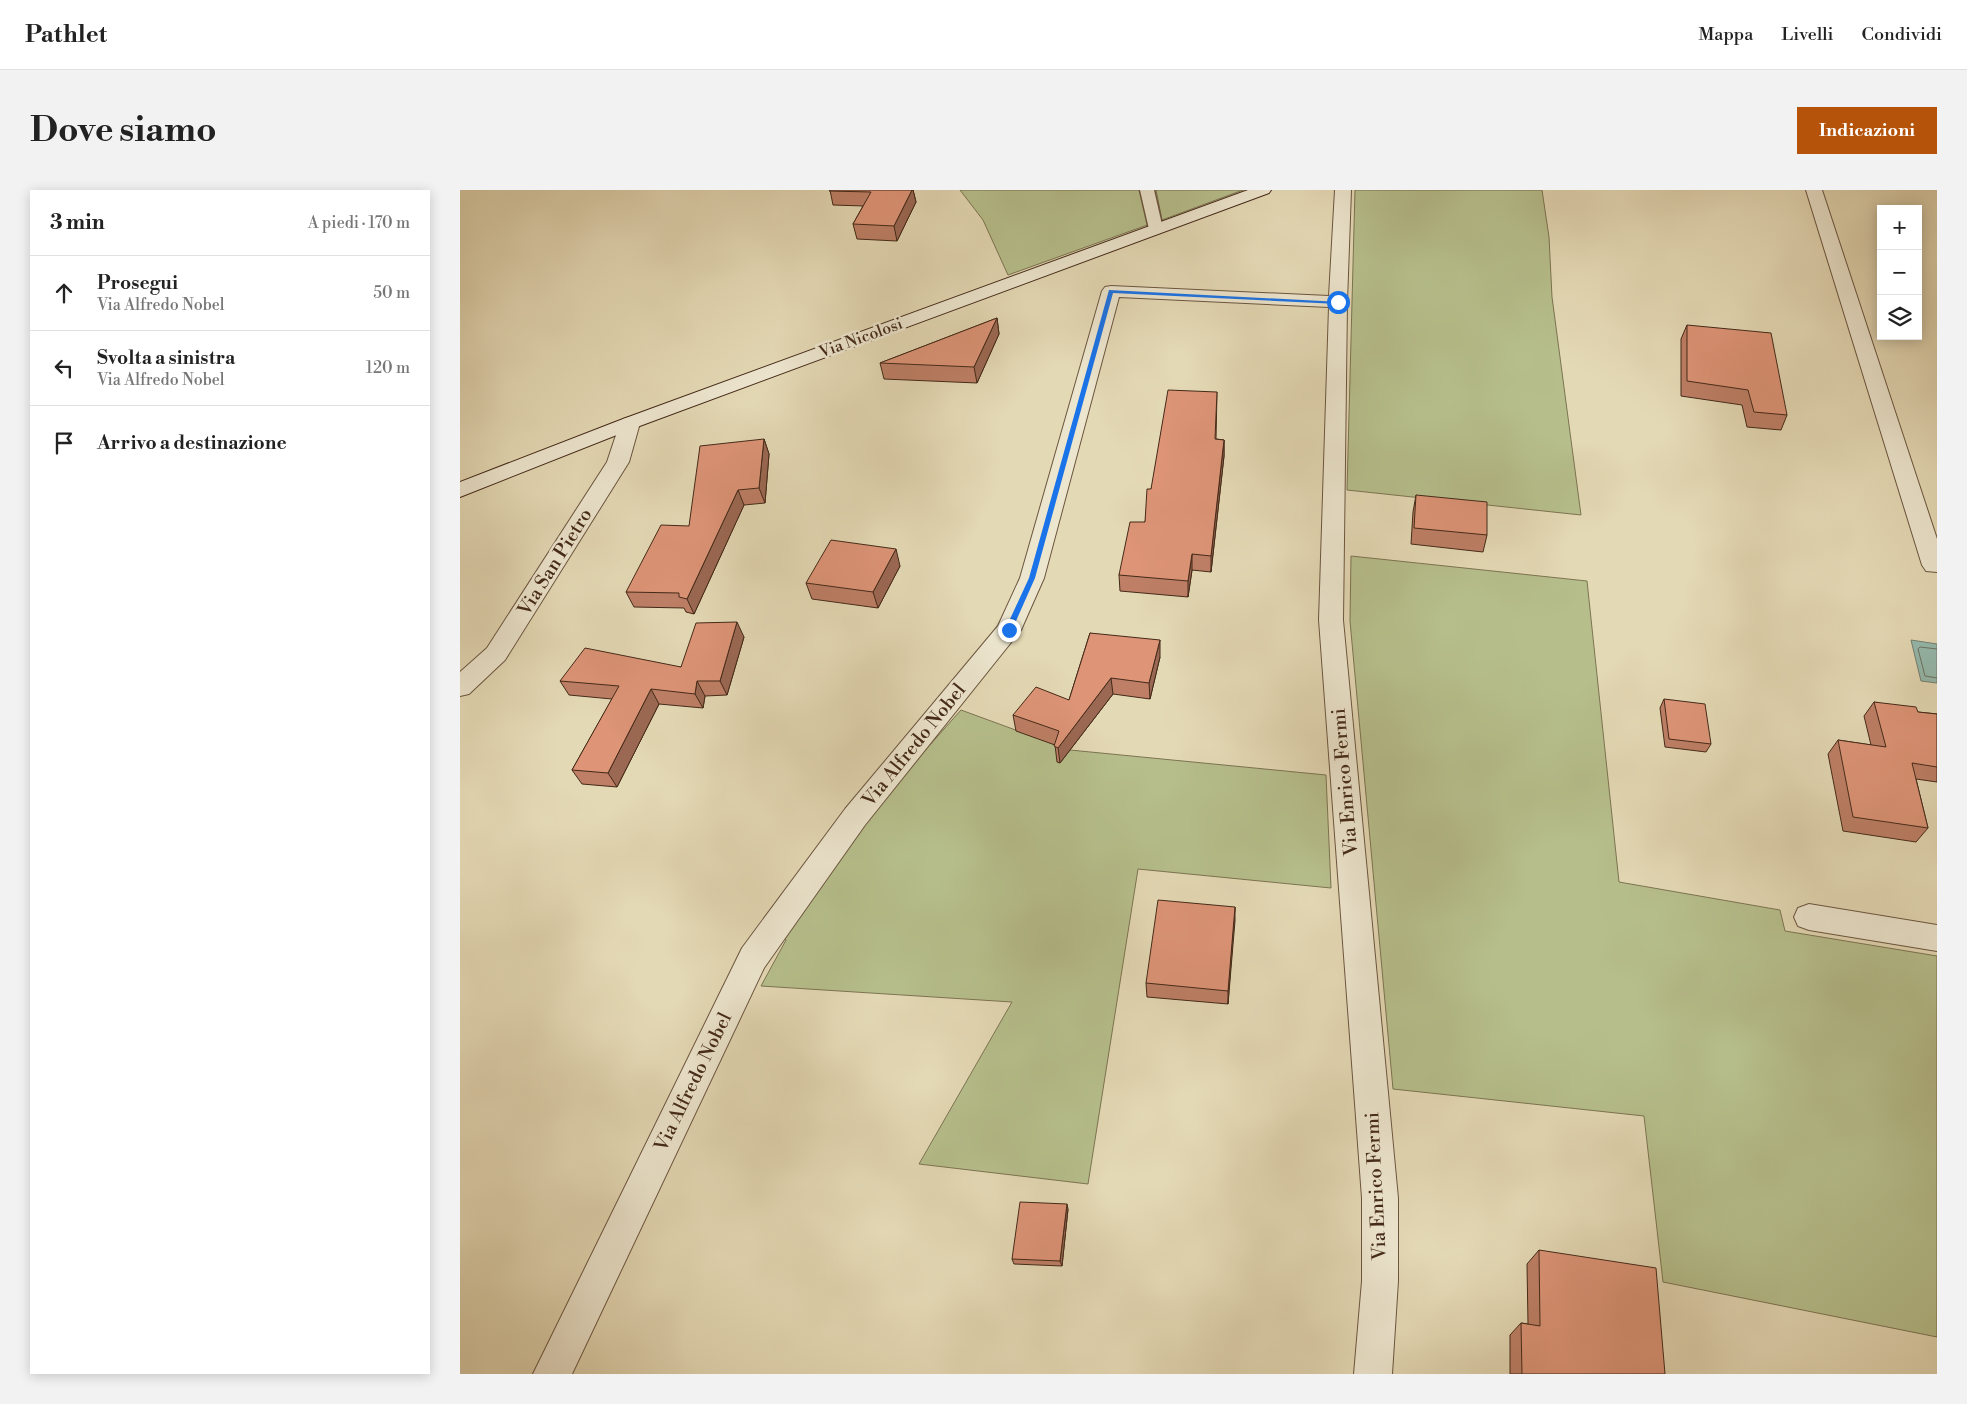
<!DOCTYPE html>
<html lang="it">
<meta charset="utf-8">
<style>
body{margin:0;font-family:"Libre Bodoni",serif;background:#f2f2f2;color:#222}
.controls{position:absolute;right:15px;top:15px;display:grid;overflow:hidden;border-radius:0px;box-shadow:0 2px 12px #0003}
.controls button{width:45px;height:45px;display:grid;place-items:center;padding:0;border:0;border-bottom:1px solid #e0e0e0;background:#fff;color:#222;font:25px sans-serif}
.stop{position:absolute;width:15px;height:15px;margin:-11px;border:4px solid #1a73e8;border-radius:50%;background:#fff}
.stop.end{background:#1a73e8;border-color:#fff;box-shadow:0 1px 5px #0008}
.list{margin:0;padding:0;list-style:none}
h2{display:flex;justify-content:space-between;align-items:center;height:65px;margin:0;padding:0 20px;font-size:21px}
h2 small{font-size:16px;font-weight:400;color:#767676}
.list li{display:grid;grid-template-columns:32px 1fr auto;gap:15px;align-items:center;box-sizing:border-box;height:75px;padding:0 20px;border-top:1px solid #e0e0e0}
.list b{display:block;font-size:19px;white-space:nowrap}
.list p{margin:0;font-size:16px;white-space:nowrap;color:#767676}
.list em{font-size:16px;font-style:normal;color:#767676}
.icon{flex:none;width:28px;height:28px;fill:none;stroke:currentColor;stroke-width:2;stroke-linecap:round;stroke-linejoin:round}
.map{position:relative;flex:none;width:1477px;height:1184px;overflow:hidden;border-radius:0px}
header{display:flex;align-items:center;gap:30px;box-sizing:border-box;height:70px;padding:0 25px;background:#fff;border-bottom:1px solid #e0e0e0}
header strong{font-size:24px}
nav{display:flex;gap:28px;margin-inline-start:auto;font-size:18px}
.intro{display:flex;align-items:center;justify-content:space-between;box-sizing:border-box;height:120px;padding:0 30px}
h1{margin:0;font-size:35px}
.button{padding:12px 22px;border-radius:0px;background:#b45309;color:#fff;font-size:18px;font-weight:700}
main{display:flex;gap:30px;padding:0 30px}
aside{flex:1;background:#fff;border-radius:0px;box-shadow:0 2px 12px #0003}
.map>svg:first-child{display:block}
.green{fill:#b6bf8c;stroke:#7c7452}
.water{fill:#95baae;stroke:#748072}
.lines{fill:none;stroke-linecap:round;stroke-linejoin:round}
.shore{stroke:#6c7263;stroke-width:1}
.service-casing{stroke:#6b553f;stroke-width:3}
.minor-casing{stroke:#6b553f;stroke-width:2}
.secondary-casing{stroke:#432918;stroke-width:2}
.service{fill:#ede6cf;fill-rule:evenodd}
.minor{fill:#ede6cf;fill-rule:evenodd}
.secondary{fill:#ede6cf;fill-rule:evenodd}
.wall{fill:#be7f66;stroke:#432918}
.shaded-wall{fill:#9b6853;stroke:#432918}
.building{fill:#dd9477;stroke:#432918}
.route{fill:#1a73e8}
.labels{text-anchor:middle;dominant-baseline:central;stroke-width:5;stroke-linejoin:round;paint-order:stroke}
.far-street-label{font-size:16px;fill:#432918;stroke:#ede6cf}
.street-label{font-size:19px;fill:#432918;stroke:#ede6cf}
</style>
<header>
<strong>Pathlet</strong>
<nav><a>Mappa</a><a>Livelli</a><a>Condividi</a></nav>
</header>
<div class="intro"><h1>Dove siamo</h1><a class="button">Indicazioni</a></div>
<main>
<aside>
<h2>3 min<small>A piedi · 170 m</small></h2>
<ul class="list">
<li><svg class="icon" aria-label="ahead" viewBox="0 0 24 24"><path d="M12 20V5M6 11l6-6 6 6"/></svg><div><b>Prosegui</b><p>Via Alfredo Nobel</p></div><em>50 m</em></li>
<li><svg class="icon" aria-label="left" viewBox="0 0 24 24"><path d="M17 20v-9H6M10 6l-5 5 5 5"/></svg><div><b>Svolta a sinistra</b><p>Via Alfredo Nobel</p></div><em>120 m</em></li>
<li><svg class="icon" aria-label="arrive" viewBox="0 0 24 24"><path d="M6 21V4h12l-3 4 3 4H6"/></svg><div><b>Arrivo a destinazione</b></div></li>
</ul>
</aside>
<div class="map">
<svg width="1477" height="1184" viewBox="0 0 1477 1184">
<rect width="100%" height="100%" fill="#e4d9b5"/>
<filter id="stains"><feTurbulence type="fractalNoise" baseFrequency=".004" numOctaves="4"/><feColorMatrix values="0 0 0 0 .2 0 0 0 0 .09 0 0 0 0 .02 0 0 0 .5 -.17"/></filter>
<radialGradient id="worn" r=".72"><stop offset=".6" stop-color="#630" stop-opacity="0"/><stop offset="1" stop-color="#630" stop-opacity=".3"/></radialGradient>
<path class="green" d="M 500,0 L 681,0 L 690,34 L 548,85 L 523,30 Z
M 696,0 L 783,0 L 702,30 Z
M 895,0 L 1082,0 L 1089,47 L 1092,107 L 1121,325 L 887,300 Z
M 891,366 L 1127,391 L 1159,692 L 1320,720 L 1325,741 L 1477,766 L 1477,1147 L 1203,1092 L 1184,926 L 933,899 L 890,431 Z
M 501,520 L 610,560 L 866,585 L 871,698 L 678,679 L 628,994 L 459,974 L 552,812 L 301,796 L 326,750 L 322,743 L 419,612 Z"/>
<path class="water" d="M 1451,450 L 1477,454 L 1477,493 L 1461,491 Z"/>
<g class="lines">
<path class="shore" d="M 1477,459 L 1460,457 L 1458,459 L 1465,486 L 1477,488"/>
<g class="service-casing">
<path id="service" d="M 680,0 L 694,0 L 703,39 L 701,42 L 691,42 L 689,39 Z"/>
</g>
<g class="minor-casing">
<path id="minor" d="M 875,0 L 891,0 L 887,112 L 883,430 L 938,1008 L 938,1091 L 932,1184 L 894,1184 L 902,1091 L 902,1008 L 859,430 L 869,117 L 659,107 L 584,388 L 561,440 L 405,635 L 304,778 L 112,1184 L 73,1184 L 282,758 L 385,619 L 538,436 L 560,388 L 642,101 L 645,97 L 651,96 L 869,106 Z
M 1346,0 L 1362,0 L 1477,349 L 1477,382 L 1466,381 L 1462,375 Z
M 170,227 L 177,229 L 180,233 L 169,272 L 45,470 L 9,504 L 0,506 L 0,482 L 27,458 L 147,272 L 160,233 L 163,229 Z
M 1349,714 L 1477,735 L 1477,761 L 1349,740 L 1338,736 L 1334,727 L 1338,718 Z"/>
</g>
<g class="secondary-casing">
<path id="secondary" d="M 788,0 L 811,0 L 809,3 L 177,237 L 0,307 L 0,292 L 163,229 Z"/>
</g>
<use href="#service" class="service"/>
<use href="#minor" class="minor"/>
<use href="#secondary" class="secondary"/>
</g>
<path class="wall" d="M 370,0 L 453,0 L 456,12 L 437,51 L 397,49 L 393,34 L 403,16 L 373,15 Z
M 537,128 L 539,144 L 517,193 L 424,189 L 420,173 Z
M 1227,135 L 1327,225 L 1321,240 L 1287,237 L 1282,215 L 1221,206 L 1221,149 Z
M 757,202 L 756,249 L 764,250 L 764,266 L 751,382 L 732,380 L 728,407 L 660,401 L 659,385 L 685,332 L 691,299 Z
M 304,249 L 309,264 L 305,313 L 284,315 L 234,424 L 226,422 L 224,418 L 174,417 L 166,402 L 229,336 Z
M 956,305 L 1027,345 L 1023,362 L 951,354 L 953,322 Z
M 440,376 L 418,418 L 352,409 L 346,393 Z
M 630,443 L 700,467 L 690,509 L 653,504 L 600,573 L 597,572 L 595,555 L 556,541 L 553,525 L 609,510 Z
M 284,447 L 267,505 L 245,506 L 243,518 L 199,514 L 157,597 L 122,594 L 112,580 L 152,509 L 109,505 L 100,491 L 221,477 Z
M 1204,509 L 1251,554 L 1246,562 L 1205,557 L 1200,518 Z
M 1414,512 L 1458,522 L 1477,524 L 1477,592 L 1456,589 L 1468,638 L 1456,652 L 1383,641 L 1368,564 L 1378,550 L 1411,555 L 1404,526 Z
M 775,717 L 768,814 L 687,807 L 686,793 Z
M 608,1019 L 602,1076 L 554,1074 L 552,1069 Z
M 1079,1060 L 1205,1184 L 1050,1184 L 1050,1145 L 1061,1133 L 1068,1134 L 1067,1074 Z"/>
<path class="shaded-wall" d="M 452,0 L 453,0 L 456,12 L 437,51 L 434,36 Z
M 537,128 L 539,144 L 517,193 L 514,177 Z
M 304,249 L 309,264 L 305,313 L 299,298 Z
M 764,250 L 764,266 L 751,382 L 751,366 Z
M 278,300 L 284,315 L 234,424 L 227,409 Z
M 436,359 L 440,376 L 418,418 L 413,402 Z
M 732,364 L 732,380 L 728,407 L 728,391 Z
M 277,432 L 284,447 L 267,505 L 260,491 Z
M 700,450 L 700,467 L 690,509 L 689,493 Z
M 651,488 L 653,504 L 600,573 L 598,558 Z
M 237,491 L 245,506 L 243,518 L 235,504 Z
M 191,499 L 199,514 L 157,597 L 148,583 Z
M 775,717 L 775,731 L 768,814 L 768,801 Z
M 607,1014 L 608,1019 L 602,1076 L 600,1071 Z"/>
<path class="building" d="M 370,0 L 452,0 L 434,36 L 393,34 L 411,2 L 369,1 Z
M 537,128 L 514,177 L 420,173 Z
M 1227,135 L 1311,143 L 1327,225 L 1294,222 L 1288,200 L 1227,191 Z
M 708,200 L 757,202 L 755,249 L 764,250 L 751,366 L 732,364 L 728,391 L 659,385 L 670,332 L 685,332 L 687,299 L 691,299 Z
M 304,249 L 299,298 L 278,300 L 227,409 L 219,407 L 219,403 L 166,402 L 201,335 L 229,336 L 240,256 Z
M 956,305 L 1027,312 L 1027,345 L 954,338 Z
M 371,350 L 436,359 L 413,402 L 346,393 Z
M 277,432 L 260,491 L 237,491 L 235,504 L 191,499 L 148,583 L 112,580 L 159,496 L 100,491 L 125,458 L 221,477 L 236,433 Z
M 630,443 L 700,450 L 689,493 L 651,488 L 598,558 L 594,556 L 599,541 L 553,525 L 576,497 L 609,510 Z
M 1204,509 L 1245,514 L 1251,554 L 1209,549 Z
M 1414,512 L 1456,517 L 1458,522 L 1477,524 L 1477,577 L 1452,573 L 1468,638 L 1393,627 L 1378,550 L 1426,557 Z
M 698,710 L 775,717 L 768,801 L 686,793 Z
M 560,1012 L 607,1014 L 600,1071 L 552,1069 Z
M 1079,1060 L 1196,1078 L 1205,1184 L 1062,1184 L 1061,1133 L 1080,1136 Z"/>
<path class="route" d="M 649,100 L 881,112 L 878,114 L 653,103 L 575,388 L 552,440 L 546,442 L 545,440 L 569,388 Z"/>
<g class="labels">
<g class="far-street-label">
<text transform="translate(401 148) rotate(-20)">Via Nicolosi</text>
</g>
<g class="street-label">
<text transform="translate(95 372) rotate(-58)">Via San Pietro</text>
<text transform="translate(454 555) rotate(-51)">Via Alfredo Nobel</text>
<text transform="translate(885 592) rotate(-95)">Via Enrico Fermi</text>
<text transform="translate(233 892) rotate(-64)">Via Alfredo Nobel</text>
<text transform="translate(916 996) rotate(-93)">Via Enrico Fermi</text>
</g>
</g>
<rect width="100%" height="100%" filter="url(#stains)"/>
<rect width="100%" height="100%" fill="url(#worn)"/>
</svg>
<div class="controls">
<button>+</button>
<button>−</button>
<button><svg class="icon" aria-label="layers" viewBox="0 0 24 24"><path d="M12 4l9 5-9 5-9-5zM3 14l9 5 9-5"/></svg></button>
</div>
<div class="stop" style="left:878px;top:112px"></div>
<div class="stop end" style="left:549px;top:440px"></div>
</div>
</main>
